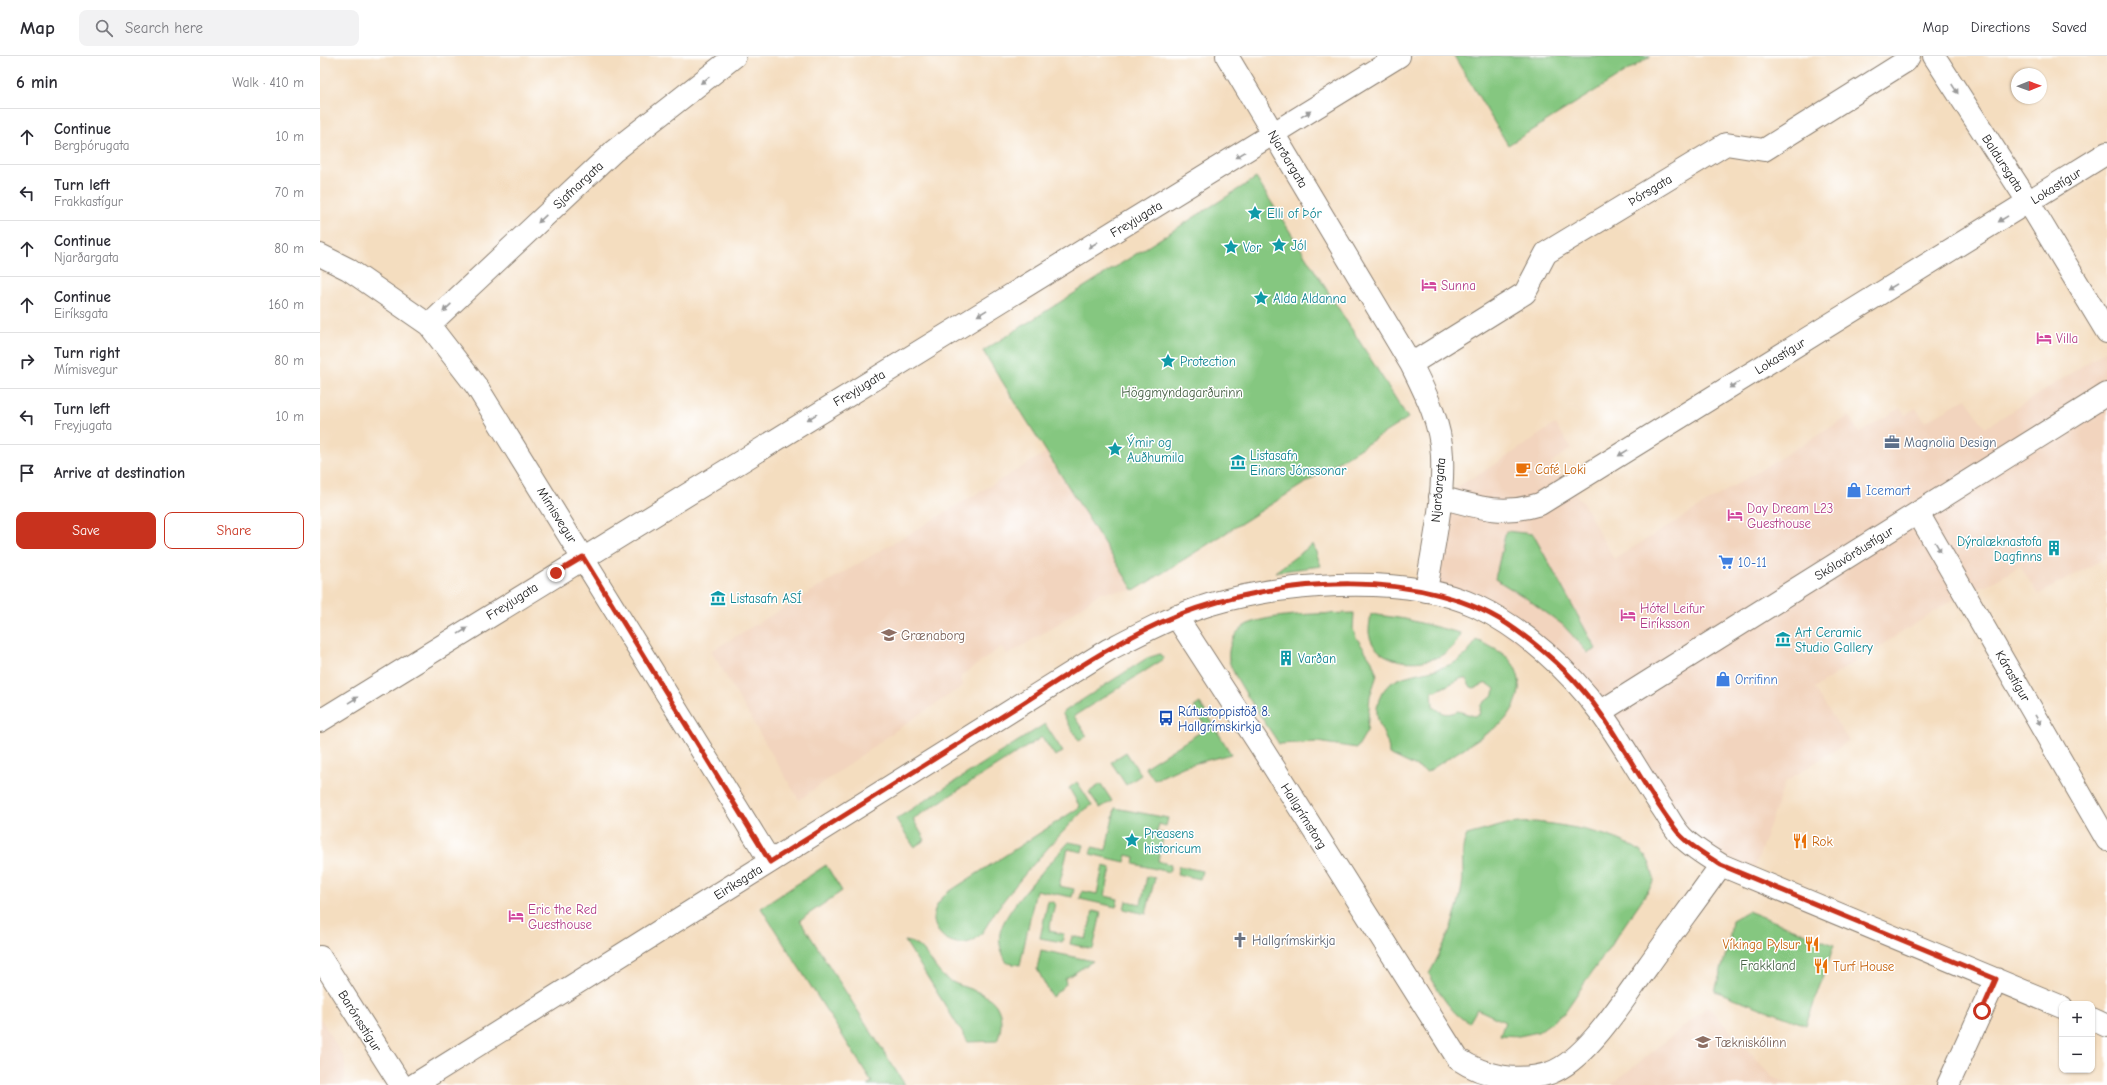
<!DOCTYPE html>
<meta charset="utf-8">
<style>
body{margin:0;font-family:"Comic Neue",sans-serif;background:#f2f2f3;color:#2b2b33}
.controls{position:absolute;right:12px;bottom:12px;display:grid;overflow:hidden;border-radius:8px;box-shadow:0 1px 3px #0004}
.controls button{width:36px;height:36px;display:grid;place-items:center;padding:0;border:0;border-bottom:1px solid #e1e1e2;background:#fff;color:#2b2b33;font:20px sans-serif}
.compass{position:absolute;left:1691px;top:12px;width:36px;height:36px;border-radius:50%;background:#fff;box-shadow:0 1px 3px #0004;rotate:89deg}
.stop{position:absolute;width:12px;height:12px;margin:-9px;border:3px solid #c8321e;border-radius:50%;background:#fff}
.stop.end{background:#c8321e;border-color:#fff;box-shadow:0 1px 4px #0008}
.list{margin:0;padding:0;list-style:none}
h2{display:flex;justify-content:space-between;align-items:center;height:52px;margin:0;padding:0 16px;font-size:17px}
h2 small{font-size:13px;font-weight:400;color:#7c7c81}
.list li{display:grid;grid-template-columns:26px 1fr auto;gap:12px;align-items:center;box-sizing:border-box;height:56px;padding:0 16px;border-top:1px solid #e1e1e2}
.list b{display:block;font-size:15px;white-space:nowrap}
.list p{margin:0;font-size:13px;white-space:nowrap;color:#7c7c81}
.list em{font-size:13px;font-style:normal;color:#7c7c81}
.actions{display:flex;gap:8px;padding:12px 16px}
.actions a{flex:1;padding:9px 0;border:1px solid #c8321e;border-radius:8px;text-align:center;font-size:14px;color:#c8321e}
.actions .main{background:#c8321e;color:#fff}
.icon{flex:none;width:22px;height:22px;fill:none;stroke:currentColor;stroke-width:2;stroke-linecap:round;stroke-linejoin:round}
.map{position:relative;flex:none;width:1787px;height:1029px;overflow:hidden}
header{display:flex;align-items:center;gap:24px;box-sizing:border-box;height:56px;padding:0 20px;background:#fff;border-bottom:1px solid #e1e1e2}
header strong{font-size:19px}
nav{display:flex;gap:22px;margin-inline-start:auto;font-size:14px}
.search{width:280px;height:36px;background:#f2f2f3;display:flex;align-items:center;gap:10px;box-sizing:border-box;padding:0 14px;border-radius:8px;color:#7c7c81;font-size:15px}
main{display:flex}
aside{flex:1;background:#fff}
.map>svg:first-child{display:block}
.built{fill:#f2d4be}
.green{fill:#85c780;stroke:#50724e;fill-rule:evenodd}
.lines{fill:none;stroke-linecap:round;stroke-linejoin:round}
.minor-casing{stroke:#887c6e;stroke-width:24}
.minor{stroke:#fff;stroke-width:22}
.oneway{fill:#999}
.route{stroke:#c8321e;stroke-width:5}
.labels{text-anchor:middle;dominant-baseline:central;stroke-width:3;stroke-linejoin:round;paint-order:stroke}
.street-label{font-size:13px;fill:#1c1c1c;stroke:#fff}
.culture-label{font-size:13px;fill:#0d838f;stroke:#fff;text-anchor:start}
.hotel-label{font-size:13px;fill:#b23c85;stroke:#fff;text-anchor:start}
.park-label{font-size:13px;fill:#466044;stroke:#fff}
.service-label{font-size:13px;fill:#4e5e75;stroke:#fff;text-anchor:start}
.food-label{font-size:13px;fill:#c56008;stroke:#fff;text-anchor:start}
.shop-label{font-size:13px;fill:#366cbe;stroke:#fff;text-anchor:start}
.education-label{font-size:13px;fill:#785e54;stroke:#fff;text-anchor:start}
.transit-label{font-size:13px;fill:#164399;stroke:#fff;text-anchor:start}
.worship-label{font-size:13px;fill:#5b616d;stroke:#fff;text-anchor:start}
</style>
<header>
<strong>Map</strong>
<div class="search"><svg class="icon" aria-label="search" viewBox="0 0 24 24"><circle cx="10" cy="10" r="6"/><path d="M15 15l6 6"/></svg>Search here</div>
<nav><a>Map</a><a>Directions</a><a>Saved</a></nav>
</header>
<main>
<aside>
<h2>6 min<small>Walk · 410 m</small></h2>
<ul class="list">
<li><svg class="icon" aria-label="ahead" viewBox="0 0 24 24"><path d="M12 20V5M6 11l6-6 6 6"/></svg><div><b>Continue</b><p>Bergþórugata</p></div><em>10 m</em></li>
<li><svg class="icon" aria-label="left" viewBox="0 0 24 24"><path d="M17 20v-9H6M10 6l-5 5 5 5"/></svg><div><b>Turn left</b><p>Frakkastígur</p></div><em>70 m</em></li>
<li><svg class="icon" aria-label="ahead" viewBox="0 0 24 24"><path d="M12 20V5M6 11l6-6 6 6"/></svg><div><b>Continue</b><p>Njarðargata</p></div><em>80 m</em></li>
<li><svg class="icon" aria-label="ahead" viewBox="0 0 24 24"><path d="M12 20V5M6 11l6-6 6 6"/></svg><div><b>Continue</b><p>Eiríksgata</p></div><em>160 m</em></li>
<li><svg class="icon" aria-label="right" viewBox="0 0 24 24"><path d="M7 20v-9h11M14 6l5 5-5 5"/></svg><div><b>Turn right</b><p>Mímisvegur</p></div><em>80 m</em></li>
<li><svg class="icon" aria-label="left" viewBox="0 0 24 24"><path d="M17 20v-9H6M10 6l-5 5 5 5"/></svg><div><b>Turn left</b><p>Freyjugata</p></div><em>10 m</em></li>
<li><svg class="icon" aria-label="arrive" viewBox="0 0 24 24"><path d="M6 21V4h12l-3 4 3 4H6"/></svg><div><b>Arrive at destination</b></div></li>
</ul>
<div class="actions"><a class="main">Save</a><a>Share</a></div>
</aside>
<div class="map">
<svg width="1787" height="1029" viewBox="0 0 1787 1029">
<rect width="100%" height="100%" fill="#fff"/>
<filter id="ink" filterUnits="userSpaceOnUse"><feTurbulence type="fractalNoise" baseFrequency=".025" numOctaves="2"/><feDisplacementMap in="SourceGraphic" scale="8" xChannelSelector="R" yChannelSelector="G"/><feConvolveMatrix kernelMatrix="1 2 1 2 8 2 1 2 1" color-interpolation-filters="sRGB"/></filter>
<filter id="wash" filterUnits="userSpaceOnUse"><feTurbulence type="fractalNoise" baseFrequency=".012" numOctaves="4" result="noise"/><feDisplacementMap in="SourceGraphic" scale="16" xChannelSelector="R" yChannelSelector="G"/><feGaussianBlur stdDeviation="0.9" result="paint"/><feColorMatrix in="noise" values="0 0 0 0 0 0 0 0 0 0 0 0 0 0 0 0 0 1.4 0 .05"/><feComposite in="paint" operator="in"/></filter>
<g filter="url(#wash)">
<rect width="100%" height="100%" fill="#f4ddbf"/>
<path class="built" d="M 1787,294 L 1787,476 L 1783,478 L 1787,485 L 1787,501 L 1718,539 L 1700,510 L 1668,529 L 1647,535 L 1494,632 L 1529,685 L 1465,726 L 1433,817 L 1365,777 L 1281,644 L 1115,530 L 1128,436 L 1179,406 L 1235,368 L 1252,392 L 1232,406 L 1263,447 L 1294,503 L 1529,360 L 1539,377 L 1580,352 L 1585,359 L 1596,352 L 1605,366 L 1646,342 L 1665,372 Z
M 727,396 L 814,535 L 781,536 L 739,567 L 688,599 L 681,591 L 641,620 L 643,630 L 575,675 L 479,744 L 391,595 Z
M 1388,951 L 1452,1020 L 1470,1029 L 1291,1029 Z
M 0,962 L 25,1003 L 25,1023 L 22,1029 L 0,1029 Z"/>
<path class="green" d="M 1134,0 L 1331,0 L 1188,89 Z
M 936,122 L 1088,362 L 814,535 L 663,295 Z
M 1186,475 L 1213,478 L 1276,593 L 1268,597 L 1243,569 L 1206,542 L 1175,523 Z
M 993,488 L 1001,510 L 955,516 Z
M 1034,557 L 1033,573 L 1036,581 L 1052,605 L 1057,619 L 1050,640 L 1047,675 L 1037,692 L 997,686 L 959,688 C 948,670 912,621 909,604 C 907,590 915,574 928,568 C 955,557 1004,558 1034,557 Z
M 1051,558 L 1085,563 L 1140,577 C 1133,614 1053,617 1049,576 C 1049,570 1050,564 1051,558 Z
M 1156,584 C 1167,589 1179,594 1188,602 C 1208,623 1199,650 1181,668 L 1107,716 L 1069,698 C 1070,682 1055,670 1057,652 C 1064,600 1135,632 1156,584 ZM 1142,622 L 1146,623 L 1151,631 L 1154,632 L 1167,627 L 1175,633 L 1174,638 L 1161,649 L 1159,659 L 1154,660 L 1138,655 C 1127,660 1122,658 1113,650 L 1112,635 L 1116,635 Z
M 840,598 L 844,603 L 754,660 L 767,680 L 759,685 L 742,657 L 827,602 Z
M 880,647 L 911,698 L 865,710 L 834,724 L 825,711 L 887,672 L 874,651 Z
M 725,668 L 743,696 L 735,700 L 722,681 L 593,763 L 605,784 L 594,791 L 576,763 Z
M 806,696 L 821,719 L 806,729 L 791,706 Z
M 757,726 L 772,749 L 763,755 C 732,787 701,820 675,856 C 668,866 663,880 652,885 C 633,894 608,876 615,854 C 617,847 622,842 627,837 L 760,751 L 749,732 Z
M 781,728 L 792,745 L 780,752 L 769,736 Z
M 795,752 L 848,762 L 846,770 L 839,768 L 837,776 L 844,778 L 838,805 L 851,809 L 849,816 L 814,808 L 815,801 L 807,799 L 805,806 L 770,798 L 772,791 L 786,794 Z
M 1215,766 C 1244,769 1305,778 1325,800 C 1331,807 1333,818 1334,826 L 1244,957 L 1218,976 L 1199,980 L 1180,979 L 1185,966 L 1157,953 L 1149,967 C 1129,956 1120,937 1109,918 C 1124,891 1137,861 1142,830 C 1145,813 1139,793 1147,779 L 1187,768 Z
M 749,786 L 764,789 L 762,796 L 748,793 L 739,830 L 754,833 L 752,841 L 716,834 L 700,909 L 687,907 C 682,897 678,888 680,877 C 684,853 732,806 749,786 Z
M 506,809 L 522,835 L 480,864 L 585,1029 L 547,1029 L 552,1026 L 441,852 Z
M 783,810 L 791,812 L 785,840 L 798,843 L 796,851 L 760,843 L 762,835 L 777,838 Z
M 859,810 L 882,815 L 880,823 L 857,818 Z
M 827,820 L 835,822 L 826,858 L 804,853 L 806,845 L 821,848 Z
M 728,845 L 735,847 L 729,875 L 744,878 L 742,886 L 720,882 Z
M 773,855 L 781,857 L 773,893 L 750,888 L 752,880 L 766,883 Z
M 1428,855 L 1514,889 L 1486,969 L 1395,935 L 1409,887 L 1412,864 Z
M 585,885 C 606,887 610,909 624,921 C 639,933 665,933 676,949 C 683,960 682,974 677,985 L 648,986 Z
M 721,894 L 773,905 L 745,923 L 746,928 L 732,941 L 717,913 Z"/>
</g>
<g filter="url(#ink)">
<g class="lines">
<g class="minor-casing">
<path id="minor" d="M 907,0 L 1091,308 C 1105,336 1121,367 1122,400 C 1124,445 1113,491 1106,535
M 1614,0 L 1709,147 L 1787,276
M 0,199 L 28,213 L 109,269 L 157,331 L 450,805
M 109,269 L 294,95 L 415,0
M 1091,308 L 1205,237 L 1226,197 L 1406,88 L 1444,94 L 1586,5 L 1589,0
M 1120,441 C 1157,451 1182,460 1220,448 L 1787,97
M 1598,457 L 1787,784
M 856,560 L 941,691 L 1138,1003 C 1165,1021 1199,1027 1230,1017 C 1267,1004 1305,941 1328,910 C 1352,876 1377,843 1401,809
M 1280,656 L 1787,338
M 0,665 L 1079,0
M 0,901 L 81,1029
M 1772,963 L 1787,970
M 94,1029 L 788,594 C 817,579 845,564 876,553 C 950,527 1084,516 1156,550 C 1204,573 1248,613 1280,656 C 1303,687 1321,721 1343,753 C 1349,762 1354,773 1362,781 C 1373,792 1388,801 1401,809 L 1742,951
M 1628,1029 L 1676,923"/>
</g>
<use href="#minor" class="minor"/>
</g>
<defs><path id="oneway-solid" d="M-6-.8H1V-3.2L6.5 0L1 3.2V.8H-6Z"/></defs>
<g class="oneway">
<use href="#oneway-solid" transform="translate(385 24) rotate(142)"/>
<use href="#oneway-solid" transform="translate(1635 33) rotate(57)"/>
<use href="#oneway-solid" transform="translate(986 58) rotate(-32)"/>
<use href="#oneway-solid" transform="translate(920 99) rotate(149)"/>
<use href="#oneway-solid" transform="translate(222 163) rotate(137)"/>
<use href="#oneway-solid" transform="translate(1683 163) rotate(148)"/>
<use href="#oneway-solid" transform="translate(773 189) rotate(148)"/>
<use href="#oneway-solid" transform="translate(1572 231) rotate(148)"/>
<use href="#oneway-solid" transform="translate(127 252) rotate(137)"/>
<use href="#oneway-solid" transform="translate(662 257) rotate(149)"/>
<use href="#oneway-solid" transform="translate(1414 329) rotate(148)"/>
<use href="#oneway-solid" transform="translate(492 361) rotate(149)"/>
<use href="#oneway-solid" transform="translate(1303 397) rotate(148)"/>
<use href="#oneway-solid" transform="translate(1618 491) rotate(60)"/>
<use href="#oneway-solid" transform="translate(143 575) rotate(-32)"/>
<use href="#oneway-solid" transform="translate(33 644) rotate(-32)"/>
<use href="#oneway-solid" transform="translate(1718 664) rotate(60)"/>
</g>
</g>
<g class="lines" filter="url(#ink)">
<path class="route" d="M 236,517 L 263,501 L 450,806 C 530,756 609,706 689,656 C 744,621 798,583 858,559 C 956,521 1107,509 1196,574 C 1228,597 1259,626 1281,658 C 1308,697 1330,742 1360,779 C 1371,791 1388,800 1401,809 L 1676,923 L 1662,955"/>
</g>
<defs>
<g id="sight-bare" transform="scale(1.2)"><path d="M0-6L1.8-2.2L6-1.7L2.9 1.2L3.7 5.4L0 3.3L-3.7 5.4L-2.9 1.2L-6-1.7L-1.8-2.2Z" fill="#0f9aa8" stroke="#fff" stroke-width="2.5" paint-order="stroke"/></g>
<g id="hotel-bare" transform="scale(1.2)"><path d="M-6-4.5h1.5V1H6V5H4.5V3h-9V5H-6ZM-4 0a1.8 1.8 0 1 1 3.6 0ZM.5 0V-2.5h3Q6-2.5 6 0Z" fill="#d1479c" stroke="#fff" stroke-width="2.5" paint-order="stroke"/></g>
<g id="office-bare" transform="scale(1.2)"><path d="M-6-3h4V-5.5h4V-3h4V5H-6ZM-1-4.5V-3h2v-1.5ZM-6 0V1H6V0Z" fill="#5c6f8a" stroke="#fff" stroke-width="2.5" paint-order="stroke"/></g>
<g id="museum-bare" transform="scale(1.2)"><path d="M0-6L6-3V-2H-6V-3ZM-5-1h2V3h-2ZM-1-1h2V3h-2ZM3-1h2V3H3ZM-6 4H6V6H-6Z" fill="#0f9aa8" stroke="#fff" stroke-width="2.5" paint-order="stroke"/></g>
<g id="cafe-bare" transform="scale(1.2)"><path d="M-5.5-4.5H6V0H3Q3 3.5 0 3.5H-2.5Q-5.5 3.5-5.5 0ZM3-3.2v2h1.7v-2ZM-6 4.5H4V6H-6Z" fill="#e8710a" stroke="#fff" stroke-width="2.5" paint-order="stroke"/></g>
<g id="shop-bare" transform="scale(1.2)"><path d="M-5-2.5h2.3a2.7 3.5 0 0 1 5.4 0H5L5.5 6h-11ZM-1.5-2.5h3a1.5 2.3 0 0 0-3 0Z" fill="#3f7fe0" stroke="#fff" stroke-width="2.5" paint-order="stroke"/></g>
<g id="building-bare" transform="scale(1.2)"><path d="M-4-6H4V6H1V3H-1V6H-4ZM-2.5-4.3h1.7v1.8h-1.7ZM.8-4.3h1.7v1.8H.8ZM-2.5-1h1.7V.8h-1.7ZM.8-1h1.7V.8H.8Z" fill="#0f9aa8" stroke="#fff" stroke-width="2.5" paint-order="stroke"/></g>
<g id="supermarket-bare" transform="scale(1.2)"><path d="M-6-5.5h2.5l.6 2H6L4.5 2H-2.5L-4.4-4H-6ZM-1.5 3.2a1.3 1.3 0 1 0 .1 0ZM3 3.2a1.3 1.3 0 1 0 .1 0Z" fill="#3f7fe0" stroke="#fff" stroke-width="2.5" paint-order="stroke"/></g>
<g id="school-bare" transform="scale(1.2)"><path d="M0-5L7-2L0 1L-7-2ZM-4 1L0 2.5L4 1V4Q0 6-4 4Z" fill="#8d6e63" stroke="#fff" stroke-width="2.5" paint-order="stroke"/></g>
<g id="bus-bare" transform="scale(1.2)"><path d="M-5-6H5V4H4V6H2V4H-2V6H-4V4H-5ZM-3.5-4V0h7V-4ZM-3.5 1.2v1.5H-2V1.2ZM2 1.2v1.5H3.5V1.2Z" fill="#1a4fb4" stroke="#fff" stroke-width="2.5" paint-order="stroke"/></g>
<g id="restaurant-bare" transform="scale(1.2)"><path d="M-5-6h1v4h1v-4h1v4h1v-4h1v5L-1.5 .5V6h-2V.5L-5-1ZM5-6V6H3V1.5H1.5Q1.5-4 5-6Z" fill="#e8710a" stroke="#fff" stroke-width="2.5" paint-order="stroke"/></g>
<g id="church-bare" transform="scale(1.2)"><path d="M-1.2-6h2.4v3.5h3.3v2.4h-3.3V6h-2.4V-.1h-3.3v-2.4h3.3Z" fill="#6b7280" stroke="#fff" stroke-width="2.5" paint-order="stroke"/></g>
<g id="university-bare" transform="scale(1.2)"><path d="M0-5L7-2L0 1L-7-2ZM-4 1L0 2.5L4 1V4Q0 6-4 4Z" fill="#8d6e63" stroke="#fff" stroke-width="2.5" paint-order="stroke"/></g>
</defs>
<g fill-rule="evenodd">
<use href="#sight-bare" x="935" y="157"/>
<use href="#sight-bare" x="959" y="189"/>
<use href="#sight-bare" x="911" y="191"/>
<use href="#hotel-bare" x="1109" y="229"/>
<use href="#sight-bare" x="941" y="242"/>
<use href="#hotel-bare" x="1724" y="282"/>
<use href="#sight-bare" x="848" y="305"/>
<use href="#office-bare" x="1572" y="386"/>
<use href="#sight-bare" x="795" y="393"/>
<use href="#museum-bare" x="918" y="406"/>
<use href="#cafe-bare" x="1203" y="413"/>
<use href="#shop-bare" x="1534" y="434"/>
<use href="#hotel-bare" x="1415" y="459"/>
<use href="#building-bare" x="1734" y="492"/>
<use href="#supermarket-bare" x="1406" y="506"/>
<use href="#museum-bare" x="398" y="542"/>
<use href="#hotel-bare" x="1308" y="559"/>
<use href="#school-bare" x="569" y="579"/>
<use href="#museum-bare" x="1463" y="583"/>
<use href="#building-bare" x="966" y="602"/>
<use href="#shop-bare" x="1403" y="623"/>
<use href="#bus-bare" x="846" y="662"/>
<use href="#sight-bare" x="812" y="784"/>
<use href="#restaurant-bare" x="1480" y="785"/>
<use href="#hotel-bare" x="196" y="860"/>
<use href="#church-bare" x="920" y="884"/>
<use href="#restaurant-bare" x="1492" y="888"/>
<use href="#restaurant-bare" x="1501" y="910"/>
<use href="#university-bare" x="1383" y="986"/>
</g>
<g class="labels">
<g class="street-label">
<text transform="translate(968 103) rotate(59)">Njarðargata</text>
<text transform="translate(1683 107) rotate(57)">Baldursgata</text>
<text transform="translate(258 129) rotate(-43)">Sjafnargata</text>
<text transform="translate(1736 130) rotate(-32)">Lokastígur</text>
<text transform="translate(1330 134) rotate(-31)">Þórsgata</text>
<text transform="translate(816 163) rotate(-31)">Freyjugata</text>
<text transform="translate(1460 300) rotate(-32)">Lokastígur</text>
<text transform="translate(539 332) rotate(-31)">Freyjugata</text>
<text transform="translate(1118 434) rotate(-85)">Njarðargata</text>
<text transform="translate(237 459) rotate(58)">Mímisvegur</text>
<text transform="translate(1534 497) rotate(-32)">Skólavörðustígur</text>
<text transform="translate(192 545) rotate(-32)">Freyjugata</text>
<text transform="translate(1693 620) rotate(60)">Kárastígur</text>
<text transform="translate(984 760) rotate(58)">Hallgrímstorg</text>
<text transform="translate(418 826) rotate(-32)">Eiríksgata</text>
<text transform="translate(40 965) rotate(58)">Barónsstígur</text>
</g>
<g class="culture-label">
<text x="947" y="157">Elli of Þór</text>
<text x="971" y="189">Jól</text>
<text x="923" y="191">Vor</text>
<text x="953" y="242">Alda Aldanna</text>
<text x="860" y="305">Protection</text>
<text x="807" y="386">Ýmir og<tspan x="807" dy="15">Auðhumila</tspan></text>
<text x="930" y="399">Listasafn<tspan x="930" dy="15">Einars Jónssonar</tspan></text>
<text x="1722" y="485" text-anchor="end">Dýralæknastofa<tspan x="1722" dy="15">Dagfinns</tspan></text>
<text x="410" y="542">Listasafn ASÍ</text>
<text x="1475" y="576">Art Ceramic<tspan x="1475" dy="15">Studio Gallery</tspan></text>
<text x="978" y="602">Varðan</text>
<text x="824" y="777">Preasens<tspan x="824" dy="15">historicum</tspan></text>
</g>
<g class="hotel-label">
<text x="1121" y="229">Sunna</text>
<text x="1736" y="282">Villa</text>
<text x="1427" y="452">Day Dream L23<tspan x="1427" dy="15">Guesthouse</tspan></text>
<text x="1320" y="552">Hótel Leifur<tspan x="1320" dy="15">Eiríksson</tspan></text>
<text x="208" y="853">Eric the Red<tspan x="208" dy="15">Guesthouse</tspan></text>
</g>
<g class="park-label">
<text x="862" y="336">Höggmyndagarðurinn</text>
<text x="1448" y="909">Frakkland</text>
</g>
<g class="service-label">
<text x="1584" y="386">Magnolia Design</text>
</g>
<g class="food-label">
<text x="1215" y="413">Café Loki</text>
<text x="1492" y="785">Rok</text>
<text x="1480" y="888" text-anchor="end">Víkinga Pylsur</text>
<text x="1513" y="910">Turf House</text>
</g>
<g class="shop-label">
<text x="1546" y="434">Icemart</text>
<text x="1418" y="506">10-11</text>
<text x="1415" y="623">Orrifinn</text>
</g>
<g class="education-label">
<text x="581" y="579">Grænaborg</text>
<text x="1395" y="986">Tækniskólinn</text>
</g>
<g class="transit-label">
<text x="858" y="655">Rútustoppistöð 8.<tspan x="858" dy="15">Hallgrímskirkja</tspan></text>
</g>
<g class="worship-label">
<text x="932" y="884">Hallgrímskirkja</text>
</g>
</g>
</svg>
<div class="controls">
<button>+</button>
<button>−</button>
</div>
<svg class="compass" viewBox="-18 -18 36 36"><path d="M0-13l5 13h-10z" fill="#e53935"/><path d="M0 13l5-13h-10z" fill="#7c7c81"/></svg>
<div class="stop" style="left:1662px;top:955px"></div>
<div class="stop end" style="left:236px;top:517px"></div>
</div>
</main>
